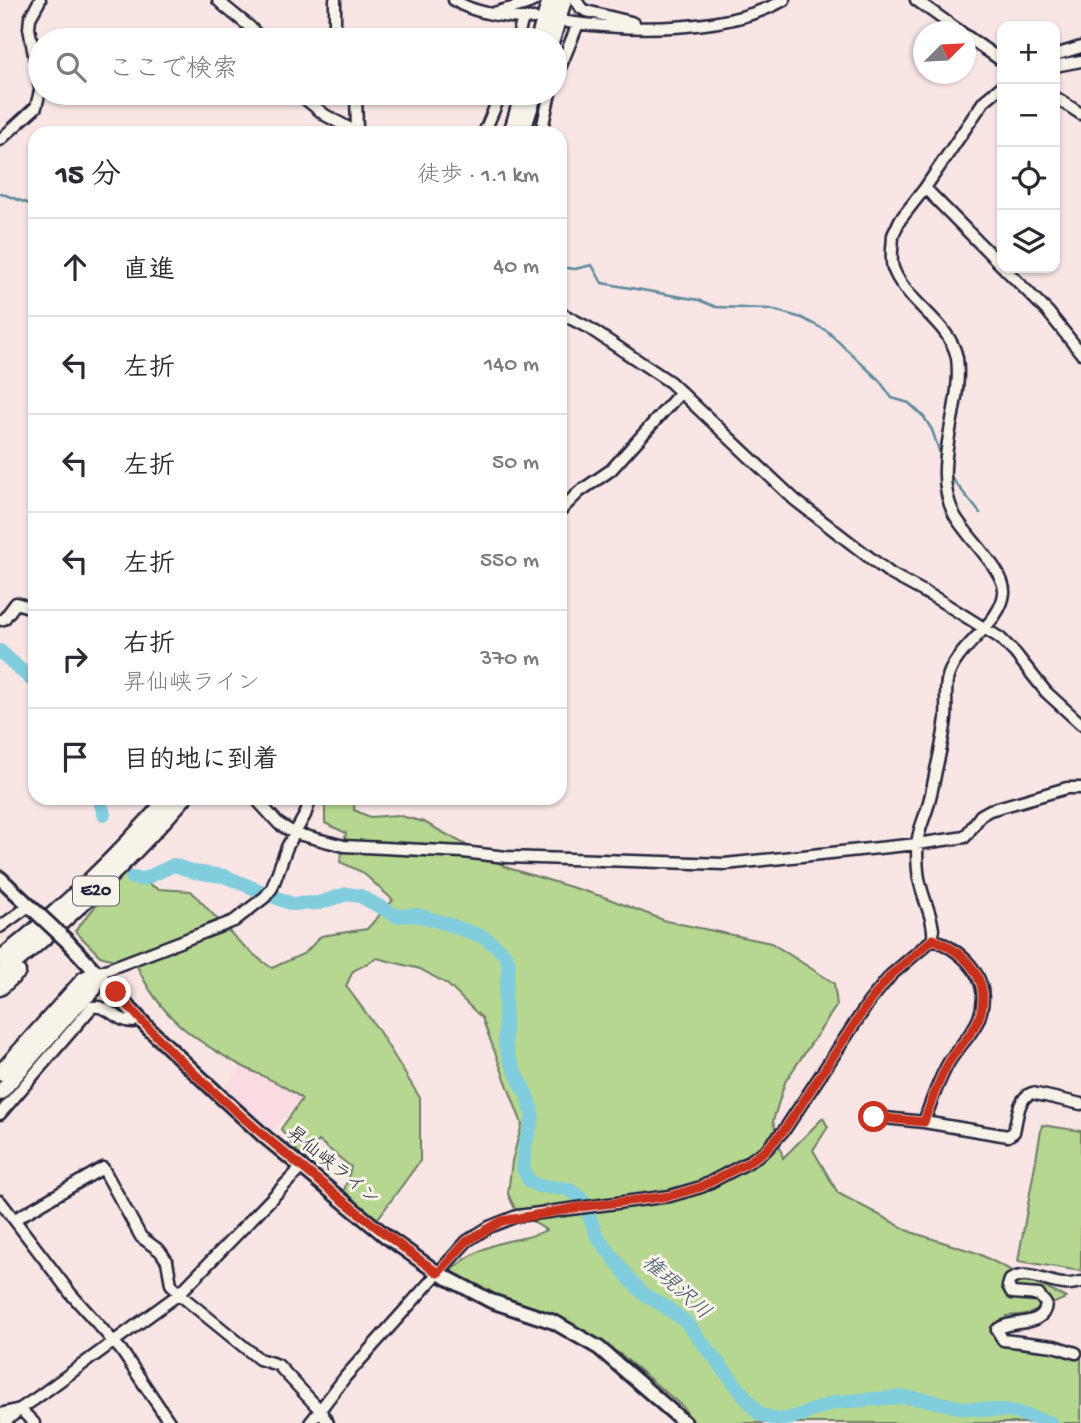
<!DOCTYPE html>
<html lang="ja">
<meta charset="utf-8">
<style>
body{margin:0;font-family:"Gochi Hand","Klee One",sans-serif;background:#f7f7f7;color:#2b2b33}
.controls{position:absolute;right:21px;top:21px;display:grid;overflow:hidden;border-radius:14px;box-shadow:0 2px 5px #0004}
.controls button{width:63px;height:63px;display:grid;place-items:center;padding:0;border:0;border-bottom:2px solid #e1e1e2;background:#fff;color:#2b2b33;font:35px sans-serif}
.compass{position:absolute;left:913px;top:21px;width:63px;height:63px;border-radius:50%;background:#fff;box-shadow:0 2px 5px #0004;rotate:66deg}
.stop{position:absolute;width:21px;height:21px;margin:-16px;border:5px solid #c8321e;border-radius:50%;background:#fff}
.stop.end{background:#c8321e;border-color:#fff;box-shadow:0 2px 7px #0008}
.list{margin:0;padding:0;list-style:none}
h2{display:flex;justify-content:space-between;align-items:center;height:91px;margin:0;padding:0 28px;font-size:30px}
h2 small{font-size:23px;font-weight:400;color:#7c7c81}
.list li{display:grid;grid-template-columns:46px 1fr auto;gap:21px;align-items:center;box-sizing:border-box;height:98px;padding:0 28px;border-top:2px solid #e1e1e2}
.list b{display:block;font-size:26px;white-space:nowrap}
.list p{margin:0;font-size:23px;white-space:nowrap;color:#7c7c81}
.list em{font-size:23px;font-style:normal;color:#7c7c81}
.icon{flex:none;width:38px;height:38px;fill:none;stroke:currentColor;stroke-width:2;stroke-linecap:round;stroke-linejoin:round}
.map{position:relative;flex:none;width:1081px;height:1423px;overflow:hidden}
.search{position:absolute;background:#fff;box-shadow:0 2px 5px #0004;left:28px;top:28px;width:539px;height:77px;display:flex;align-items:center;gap:18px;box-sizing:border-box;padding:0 24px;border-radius:38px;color:#7c7c81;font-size:26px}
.panel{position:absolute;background:#fff;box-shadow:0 2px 5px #0004;left:28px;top:126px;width:539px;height:679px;border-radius:21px}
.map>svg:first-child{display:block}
.built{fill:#f9dbe1}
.green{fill:#b6d790;stroke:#6c7c66;stroke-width:2}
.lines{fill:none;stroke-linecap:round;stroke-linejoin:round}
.stream{stroke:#5a899c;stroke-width:2.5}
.river{stroke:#7fcddd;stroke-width:14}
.minor-casing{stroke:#22223b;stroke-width:15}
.major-casing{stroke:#22223b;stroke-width:18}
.highway-casing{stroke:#22223b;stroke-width:19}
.minor{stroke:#f7f3e8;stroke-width:10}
.major{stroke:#f7f3e8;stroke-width:12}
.highway{stroke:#f7f3e8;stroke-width:14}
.major-bridge-casing{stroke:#22223b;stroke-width:18;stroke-linecap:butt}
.major-bridge{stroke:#f7f3e8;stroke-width:12}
.route{stroke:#c8321e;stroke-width:9}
.labels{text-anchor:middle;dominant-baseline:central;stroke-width:6;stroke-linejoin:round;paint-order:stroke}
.shield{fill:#f7f3e8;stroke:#62616f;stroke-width:2}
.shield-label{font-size:18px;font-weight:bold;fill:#22223b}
.street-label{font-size:19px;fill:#22223b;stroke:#f7f3e8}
.water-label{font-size:21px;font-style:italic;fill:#3e556c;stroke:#f7f3e8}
</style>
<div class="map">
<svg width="1081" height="1423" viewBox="0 0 1081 1423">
<rect width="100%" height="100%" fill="#f8e5e4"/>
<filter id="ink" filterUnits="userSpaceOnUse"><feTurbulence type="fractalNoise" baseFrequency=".0143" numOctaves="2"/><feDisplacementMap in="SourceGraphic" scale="14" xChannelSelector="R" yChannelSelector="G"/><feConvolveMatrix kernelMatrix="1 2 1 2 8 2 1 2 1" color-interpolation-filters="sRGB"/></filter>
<g filter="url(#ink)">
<path class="built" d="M 242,1066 L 285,1085 L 302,1099 L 265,1137 L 219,1095 Z"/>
<path class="green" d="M 325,798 L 355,798 L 354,810 L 370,817 L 397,815 L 424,822 L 508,868 L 604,897 L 666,921 L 771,943 L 834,983 L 837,1005 L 785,1082 L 773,1121 L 783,1158 L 823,1118 L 828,1127 L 813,1150 L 838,1193 L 911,1232 L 977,1253 L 1066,1298 L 1029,1314 L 1007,1316 L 1004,1345 L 1081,1352 L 1081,1423 L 693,1423 L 683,1407 L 619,1353 L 449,1272 C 467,1256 485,1246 508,1241 C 522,1238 534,1237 546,1230 L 516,1211 L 508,1194 L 512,1161 L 522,1124 L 482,1018 L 447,984 L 420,969 L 377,958 L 353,971 L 346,986 L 377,1028 L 420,1098 L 420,1161 L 376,1221 L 344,1191 L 351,1167 L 319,1141 L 304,1161 L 281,1129 L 302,1099 C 282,1083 263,1077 240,1065 C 192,1039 160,1016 137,966 L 100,956 L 75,931 L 124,871 L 158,889 L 191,891 C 217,918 240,947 272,968 L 305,953 L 321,936 L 367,929 L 393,900 L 362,872 L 340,862 L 346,833 L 325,823 Z
M 1042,1125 L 1081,1131 L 1081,1271 L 1018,1261 Z"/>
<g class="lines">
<path class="stream" d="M 0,193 L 35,206
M 560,267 L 575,269 L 592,265 L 602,283 L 699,300 L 716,307 L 770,309 L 802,318 L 827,331 L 879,380 L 892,398 L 909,403 L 924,417 L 932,430 L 942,459
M 949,475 L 980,513"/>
<path class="river" d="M 0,651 L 35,683
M 99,798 L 104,814
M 132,878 L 144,879 L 174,865 L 194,872 L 224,876 L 292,904 L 319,903 L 347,894 L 360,896 L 397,916 L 417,915 L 448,924 L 483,937 L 495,945 L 505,955 L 509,963 L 505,998 L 505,1044 L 509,1058 L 529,1100 L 533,1118 L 525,1146 L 523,1168 L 529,1181 L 539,1186 L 568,1189 L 579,1196 L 583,1201 L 597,1236 L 632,1282 L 645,1295 L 666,1307 L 686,1322 L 759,1414 L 778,1420 L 791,1418 L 836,1402 L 902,1397 L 923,1399 L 963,1408 L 1011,1411 L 1051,1423"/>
<g class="minor-casing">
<path id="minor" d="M 40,0 L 30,18 L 29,28 L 40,88
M 218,0 C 232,15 250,23 261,40
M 335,0 L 335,33 L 337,40
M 454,0 C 472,13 512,19 534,18
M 576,0 L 581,8 L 586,11 L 631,22 L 634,24
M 916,0 L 961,32
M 494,13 C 507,8 524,7 535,0
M 567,22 C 631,31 726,33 784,0
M 965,35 L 1002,61
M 517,40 L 523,18
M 1055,55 L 1081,47
M 1055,66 L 1081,61
M 555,80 L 578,24
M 298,93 L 325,115 L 358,133
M 356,93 L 357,131
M 1055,97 L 1081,114
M 484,133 L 501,93
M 541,133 L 550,93
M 0,140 L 36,107 L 40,91
M 925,188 L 1002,266
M 892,251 L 893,235 L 900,220 L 925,188 L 984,101 L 1002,86
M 1004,268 L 1048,312 L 1081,353
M 560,313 L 589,328 L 670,382 L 795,500 L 891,574 L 939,600 L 1000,638 L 1015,653 L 1046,692 L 1081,724
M 560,511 L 579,492 L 611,470 L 681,392
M 0,620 L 4,619 L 16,603 L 35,609
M 255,798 L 279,824 L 294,833 L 344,846 L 463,852 L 506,857 L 725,864 L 917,844 L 965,837 L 981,815 L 990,810 L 1067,788 L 1081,788
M 0,927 L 29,906
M 98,973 L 234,921 L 265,897 L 272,888 L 287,847 L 305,815 L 311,798
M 0,1114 L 92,1007 C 109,1004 116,1022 133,1022 L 137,1017
M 875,1117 L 924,1122 L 1008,1136 L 1014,1132 C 1017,1119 1018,1097 1032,1093 L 1081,1104
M 924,1122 C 931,1102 938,1081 949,1062 C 958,1047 973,1034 979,1018 C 993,980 966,953 933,939
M 0,1201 L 71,1294 L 121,1350 L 170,1423
M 15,1219 L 103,1168 L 141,1237 L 160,1251 L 167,1261 L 171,1284 L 179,1294 L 259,1359 L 278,1365 L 320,1410 L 328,1423
M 1076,1353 L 1054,1346 L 1003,1340 L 997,1330 C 1010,1318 1044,1329 1046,1304 L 1039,1295 L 1012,1293 L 1008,1286 L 1010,1280 C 1027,1269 1046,1283 1064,1284 C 1070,1285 1076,1283 1081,1282
M 0,1414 L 20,1409 L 35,1399 L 179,1294 L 302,1167
M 4,1423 L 20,1409 L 34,1423
M 310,1423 L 346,1376 L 438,1273 L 467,1241 L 489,1227 L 517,1216 L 670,1196 L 701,1187 L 747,1163 L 766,1150 L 785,1129 L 869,1002 L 891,975 L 933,939 C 935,921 924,902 920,883 C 917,872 917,858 917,847 C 917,832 924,820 928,806 C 931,794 934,782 936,770 C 940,753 944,735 946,718 C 947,706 945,693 947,681 C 953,648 1001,625 1004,593 C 1006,571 965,536 954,514 C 929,465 964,410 957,358 C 951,323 905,302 893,268 C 891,262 892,254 892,247"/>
</g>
<g class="major-casing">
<path id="major" d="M 0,878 L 35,911
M 67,941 L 148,1028 L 219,1095 L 265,1137 L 387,1237 L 438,1273 L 491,1301 L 554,1322 L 599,1348 L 685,1423"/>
</g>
<g class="highway-casing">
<path id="highway" d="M 538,40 L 550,0
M 552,40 L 564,0
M 511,133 L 523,93
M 522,133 L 535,93
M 0,959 C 61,910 117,857 168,798
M 0,975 C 67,921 128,862 184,798
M 0,988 L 18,972
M 0,1073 L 84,979 L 98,973
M 0,1093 L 74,1008 L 94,989 L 98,973"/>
</g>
<use href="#minor" class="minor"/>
<use href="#major" class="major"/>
<use href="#highway" class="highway"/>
<g class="major-bridge-casing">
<path id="major-bridge" d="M 35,911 L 67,941"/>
</g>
<use href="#major-bridge" class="major-bridge"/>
</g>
</g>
<g class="lines" filter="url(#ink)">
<path class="route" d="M 116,992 C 172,1057 237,1114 303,1168 C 347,1204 391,1240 438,1273 L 467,1241 L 502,1221 L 580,1207 L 670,1196 L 701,1187 L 747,1163 L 766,1150 L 785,1129 L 869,1002 L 891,975 L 933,939 C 966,953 993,980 979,1018 C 973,1034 958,1047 949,1062 C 938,1081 931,1102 924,1122 L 874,1117"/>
</g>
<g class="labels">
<rect class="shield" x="73" y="876.5" width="46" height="29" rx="5"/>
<g class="shield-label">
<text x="96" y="891">E20</text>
</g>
<g class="street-label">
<text transform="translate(332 1167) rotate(39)">昇仙峡ライン</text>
</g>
<g class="water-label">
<text transform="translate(675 1289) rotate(42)">権現沢川</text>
</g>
</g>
</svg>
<div class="controls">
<button>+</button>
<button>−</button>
<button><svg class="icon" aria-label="locate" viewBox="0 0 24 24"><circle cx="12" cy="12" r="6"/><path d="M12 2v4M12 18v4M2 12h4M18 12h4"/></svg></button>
<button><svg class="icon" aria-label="layers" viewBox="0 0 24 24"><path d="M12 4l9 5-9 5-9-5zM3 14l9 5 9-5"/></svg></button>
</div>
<svg class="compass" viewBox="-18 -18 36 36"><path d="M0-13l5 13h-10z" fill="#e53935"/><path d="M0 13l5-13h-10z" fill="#7c7c81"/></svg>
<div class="stop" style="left:874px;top:1117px"></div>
<div class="stop end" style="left:116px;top:992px"></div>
<div class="search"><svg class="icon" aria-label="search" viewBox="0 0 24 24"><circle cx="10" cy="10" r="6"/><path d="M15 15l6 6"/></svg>ここで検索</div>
<section class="panel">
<h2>15 分<small>徒歩 · 1.1 km</small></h2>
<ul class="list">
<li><svg class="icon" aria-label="ahead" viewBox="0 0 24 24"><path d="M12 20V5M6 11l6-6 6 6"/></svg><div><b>直進</b></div><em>40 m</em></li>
<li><svg class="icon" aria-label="left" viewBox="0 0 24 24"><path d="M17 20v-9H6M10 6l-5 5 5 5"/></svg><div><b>左折</b></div><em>140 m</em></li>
<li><svg class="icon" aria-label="left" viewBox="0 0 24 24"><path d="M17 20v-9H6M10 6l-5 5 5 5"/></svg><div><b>左折</b></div><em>50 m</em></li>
<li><svg class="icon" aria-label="left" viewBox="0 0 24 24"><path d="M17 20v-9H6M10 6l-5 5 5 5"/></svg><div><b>左折</b></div><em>550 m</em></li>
<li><svg class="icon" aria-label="right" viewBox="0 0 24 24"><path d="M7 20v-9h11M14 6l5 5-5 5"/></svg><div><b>右折</b><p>昇仙峡ライン</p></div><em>370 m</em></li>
<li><svg class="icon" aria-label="arrive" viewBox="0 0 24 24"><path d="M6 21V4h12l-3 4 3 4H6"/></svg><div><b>目的地に到着</b></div></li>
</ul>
</section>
</div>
